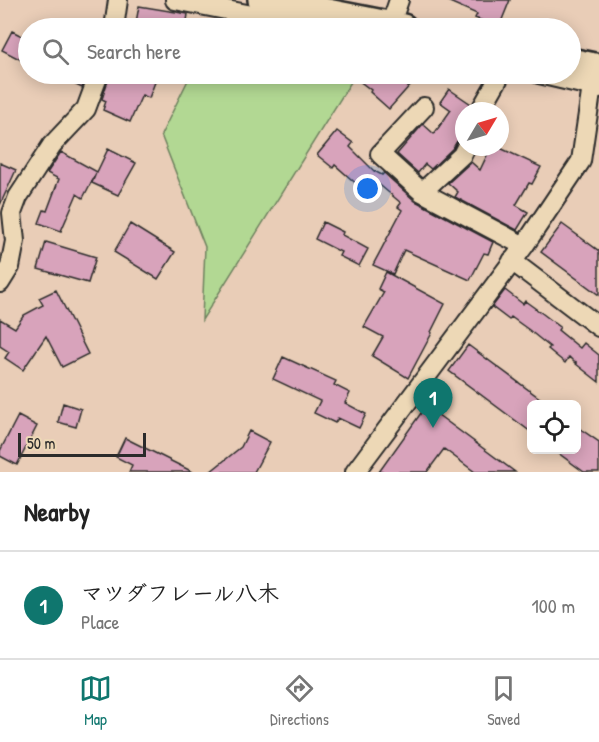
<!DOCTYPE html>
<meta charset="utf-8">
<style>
body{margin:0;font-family:"Patrick Hand","Klee One",sans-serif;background:#f6f6f6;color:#222}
.controls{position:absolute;right:18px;bottom:18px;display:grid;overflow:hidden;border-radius:9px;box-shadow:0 3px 15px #0003}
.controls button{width:54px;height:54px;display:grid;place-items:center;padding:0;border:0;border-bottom:2px solid #e0e0e0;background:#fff;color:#222;font:30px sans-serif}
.compass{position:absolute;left:455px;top:102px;width:54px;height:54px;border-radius:50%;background:#fff;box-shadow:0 3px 15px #0003;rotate:52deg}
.scale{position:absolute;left:18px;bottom:15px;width:128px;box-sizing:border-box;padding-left:6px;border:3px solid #2b2b2b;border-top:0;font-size:16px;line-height:21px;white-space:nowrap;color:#2b2b2b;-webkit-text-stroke:4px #edd8b6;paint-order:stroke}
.you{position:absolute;left:368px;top:189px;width:21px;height:21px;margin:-15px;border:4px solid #fff;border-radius:50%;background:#1a73e8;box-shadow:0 0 0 9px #1a73e833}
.badge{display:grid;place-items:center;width:39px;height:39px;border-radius:50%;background:#0f766e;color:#fff;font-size:20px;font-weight:700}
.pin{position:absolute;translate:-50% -50px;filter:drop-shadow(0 2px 3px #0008)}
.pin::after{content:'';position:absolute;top:32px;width:21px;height:18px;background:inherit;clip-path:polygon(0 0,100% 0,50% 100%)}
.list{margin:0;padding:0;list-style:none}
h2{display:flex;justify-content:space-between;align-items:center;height:78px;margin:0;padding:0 24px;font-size:26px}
h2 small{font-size:20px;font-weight:400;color:#767676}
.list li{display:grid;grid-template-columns:39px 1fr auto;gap:18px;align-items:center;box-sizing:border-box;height:108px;padding:0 24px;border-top:2px solid #e0e0e0}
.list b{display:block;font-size:22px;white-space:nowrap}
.list p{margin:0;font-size:20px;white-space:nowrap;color:#767676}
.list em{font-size:20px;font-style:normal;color:#767676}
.icon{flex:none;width:33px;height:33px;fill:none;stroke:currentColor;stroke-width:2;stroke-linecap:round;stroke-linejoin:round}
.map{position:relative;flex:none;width:599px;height:472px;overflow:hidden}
.search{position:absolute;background:#fff;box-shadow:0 3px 15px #0003;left:18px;right:18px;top:18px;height:66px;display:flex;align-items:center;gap:15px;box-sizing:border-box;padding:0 21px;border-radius:33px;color:#767676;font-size:22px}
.sheet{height:186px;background:#fff}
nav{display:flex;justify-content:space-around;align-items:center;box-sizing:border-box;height:84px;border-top:2px solid #e0e0e0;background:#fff;font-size:16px;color:#767676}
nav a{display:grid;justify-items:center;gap:3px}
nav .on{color:#0f766e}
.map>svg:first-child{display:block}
.green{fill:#b2d893;stroke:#6e825f;stroke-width:1.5}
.building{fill:#d8a3bb;stroke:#2b2b2b;stroke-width:1.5}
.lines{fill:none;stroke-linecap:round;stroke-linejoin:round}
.street-casing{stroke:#2b2b2b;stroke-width:22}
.secondary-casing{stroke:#2b2b2b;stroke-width:32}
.street{stroke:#edd8b6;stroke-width:18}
.secondary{stroke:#edd8b6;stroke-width:27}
</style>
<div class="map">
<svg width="599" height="472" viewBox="0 0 599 472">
<rect width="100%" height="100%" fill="#e9cdb7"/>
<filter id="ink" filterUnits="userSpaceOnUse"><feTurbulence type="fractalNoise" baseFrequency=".0167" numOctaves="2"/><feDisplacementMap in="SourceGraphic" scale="12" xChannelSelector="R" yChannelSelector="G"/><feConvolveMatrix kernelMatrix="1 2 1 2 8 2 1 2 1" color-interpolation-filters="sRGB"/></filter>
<g filter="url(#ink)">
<path class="green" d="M 191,74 L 356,74 L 202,320 L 205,247 L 161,135 Z"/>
<path class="building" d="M 445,0 L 510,0 L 499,27 L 475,18 L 477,14 Z
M 139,6 L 188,14 L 186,28 L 135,28 Z
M 12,31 L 28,39 L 28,54 L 25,62 L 2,50 Z
M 53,74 L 87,74 L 82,88 Z
M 110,74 L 158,74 L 149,98 L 142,95 L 130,122 L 103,110 L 106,101 L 102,99 Z
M 350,74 L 420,74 L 389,109 L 370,92 L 371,90 Z
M 449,89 L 471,104 L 468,111 L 464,111 L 464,116 L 457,126 L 464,131 L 464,136 L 459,138 L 453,148 L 431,169 L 425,164 L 418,173 L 397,154 L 423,124 L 434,134 L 451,110 L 440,102 Z
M 337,131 L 353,143 L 350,147 L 374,171 L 382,175 L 384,173 L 415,201 L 493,242 L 488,254 L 484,253 L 470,280 L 404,250 L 393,274 L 373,265 L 402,210 L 398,207 L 401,203 L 369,176 L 360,187 L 335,165 L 333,168 L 317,155 Z
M 491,147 L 498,147 L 541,167 L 532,184 L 529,183 L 516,205 L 528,212 L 517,230 L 455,197 L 458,192 L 448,183 L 471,162 L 480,170 Z
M 108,149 L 136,163 L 118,195 L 92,183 L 96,173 L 83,198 L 77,194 L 61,231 L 39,223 L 44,210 L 47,211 L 59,179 L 47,173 L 61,152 L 97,172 Z
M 0,163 L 16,170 L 0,205 Z
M 323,222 L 343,232 L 342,235 L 368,249 L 359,266 L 339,256 L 341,252 L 315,239 Z
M 130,224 L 175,252 L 158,279 L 114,252 Z
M 562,224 L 599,251 L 599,295 L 541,252 Z
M 46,242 L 96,257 L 88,283 L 38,269 Z
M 386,272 L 445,304 L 431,332 L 432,333 L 408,378 L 372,356 L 383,337 L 364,327 L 384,292 L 378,289 Z
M 56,290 L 88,354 L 62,367 L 46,336 L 23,370 L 5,358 L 9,352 L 0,346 L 0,319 L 15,328 L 24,315 L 43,305 L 39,298 Z
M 505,290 L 523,304 L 525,301 L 543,314 L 560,327 L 558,330 L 580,348 L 584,343 L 599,355 L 599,382 L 576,364 L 576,361 L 575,363 L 569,357 L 565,363 L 548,349 L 550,347 L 529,330 L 511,317 L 509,320 L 492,307 Z
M 468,345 L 549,405 L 531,405 L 531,432 L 449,371 Z
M 283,357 L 336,381 L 334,385 L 350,393 L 345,403 L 366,414 L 359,428 L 338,418 L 335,423 L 314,413 L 320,401 L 273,379 Z
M 63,403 L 81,409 L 76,427 L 58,422 Z
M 426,406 L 515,472 L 475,472 L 444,449 L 427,472 L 379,472 Z
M 18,416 L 37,426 L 17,465 L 0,456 L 0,451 Z
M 576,426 L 599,442 L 599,472 L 584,472 L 554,450 L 576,450 Z
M 249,431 L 270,442 L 254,472 L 210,472 L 241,447 Z
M 125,438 L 193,472 L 129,472 L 132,465 L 116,457 Z"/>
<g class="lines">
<g class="street-casing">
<path id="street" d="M 175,0 L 318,28
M 390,26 L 399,0
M 114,28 L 118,0
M 539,74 L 599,88
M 424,107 L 380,154 L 422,192 L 524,246
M 480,111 L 501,74
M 422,192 L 462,155 L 466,147
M 512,261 L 599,327
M 0,283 L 10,267 L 15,241 L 12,213 L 18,197 L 52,145 L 86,109 L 99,74
M 355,472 L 524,246 L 581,161 L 592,86"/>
</g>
<g class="secondary-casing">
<path id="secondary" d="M 262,0 L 403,28
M 570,62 L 599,68"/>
</g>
<use href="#street" class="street"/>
<use href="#secondary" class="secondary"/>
</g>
</g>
</svg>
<div class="controls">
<button><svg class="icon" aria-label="locate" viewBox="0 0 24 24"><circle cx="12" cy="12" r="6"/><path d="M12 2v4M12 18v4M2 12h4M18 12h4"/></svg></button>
</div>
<svg class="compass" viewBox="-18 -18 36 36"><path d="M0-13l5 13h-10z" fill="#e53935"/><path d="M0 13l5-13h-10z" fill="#767676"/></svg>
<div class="scale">50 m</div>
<div class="you"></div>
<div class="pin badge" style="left:433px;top:428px">1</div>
<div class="search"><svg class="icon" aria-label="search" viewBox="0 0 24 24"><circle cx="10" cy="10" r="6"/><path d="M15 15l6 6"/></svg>Search here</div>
</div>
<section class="sheet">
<h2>Nearby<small></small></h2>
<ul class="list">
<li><span class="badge">1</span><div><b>マツダフレール八木</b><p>Place</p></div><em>100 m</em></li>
</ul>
</section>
<nav>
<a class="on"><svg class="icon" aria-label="map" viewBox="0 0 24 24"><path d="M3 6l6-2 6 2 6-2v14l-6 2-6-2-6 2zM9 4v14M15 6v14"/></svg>Map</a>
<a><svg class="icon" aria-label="directions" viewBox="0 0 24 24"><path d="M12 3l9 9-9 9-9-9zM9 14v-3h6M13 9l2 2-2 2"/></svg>Directions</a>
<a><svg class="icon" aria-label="saved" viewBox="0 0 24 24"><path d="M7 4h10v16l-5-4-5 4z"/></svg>Saved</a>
</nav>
